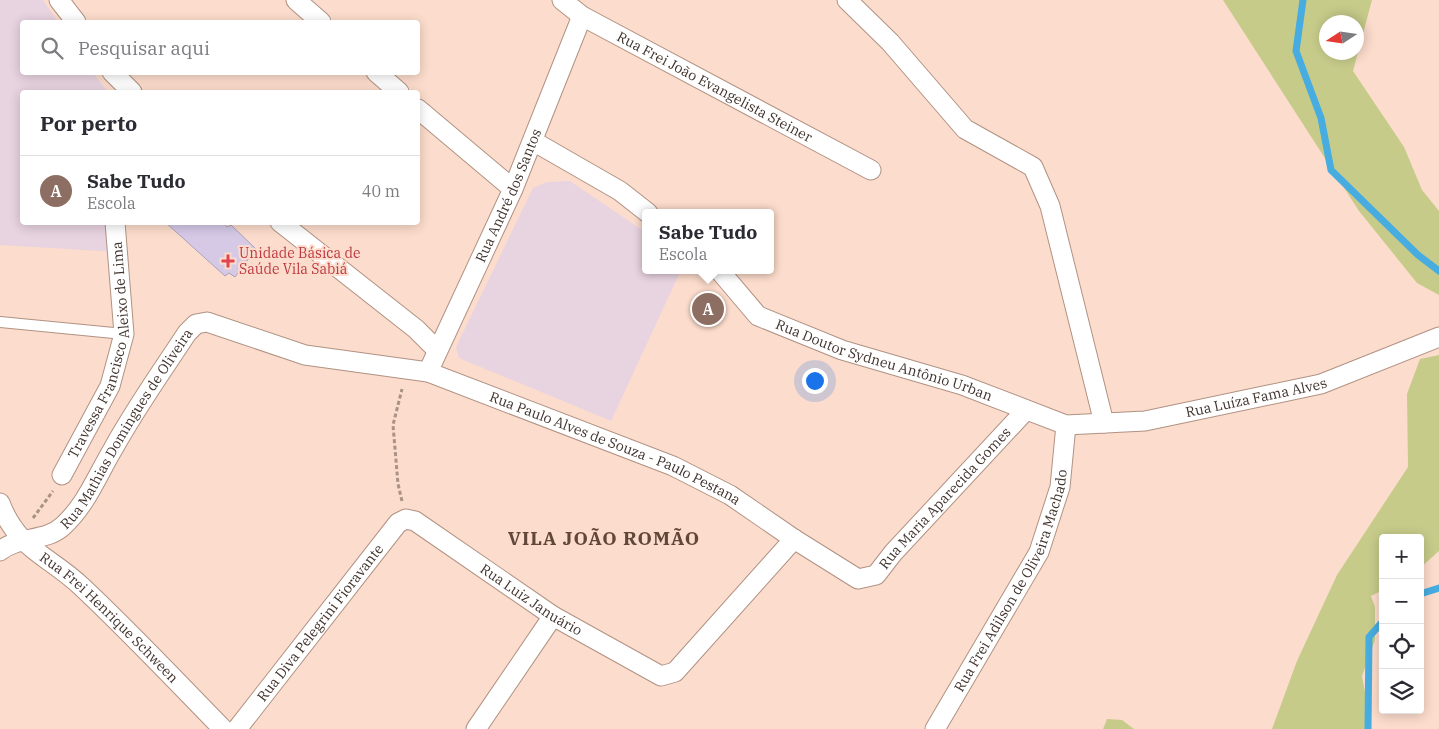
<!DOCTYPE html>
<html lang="pt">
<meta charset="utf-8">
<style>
body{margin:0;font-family:"IBM Plex Serif",serif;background:#f7f7f7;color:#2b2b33}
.controls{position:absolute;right:15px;bottom:15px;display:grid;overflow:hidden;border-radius:5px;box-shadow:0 2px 12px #0003}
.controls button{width:45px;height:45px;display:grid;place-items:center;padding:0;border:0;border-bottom:1px solid #e1e1e2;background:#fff;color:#2b2b33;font:25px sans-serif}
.compass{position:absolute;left:1319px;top:15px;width:45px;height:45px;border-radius:50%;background:#fff;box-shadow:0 2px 12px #0003;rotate:258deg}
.you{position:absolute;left:814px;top:380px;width:18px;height:18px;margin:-12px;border:4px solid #fff;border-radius:50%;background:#1a73e8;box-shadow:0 0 0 8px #1a73e833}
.badge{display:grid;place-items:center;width:32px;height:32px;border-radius:50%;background:#db2777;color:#fff;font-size:16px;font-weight:700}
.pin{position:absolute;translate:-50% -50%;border:2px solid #fff;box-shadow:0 1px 5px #0006}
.popup{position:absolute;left:642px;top:209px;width:132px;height:65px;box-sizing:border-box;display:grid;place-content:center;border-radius:5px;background:#fff;filter:drop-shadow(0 1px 4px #0005);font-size:16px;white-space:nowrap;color:#7c7c81}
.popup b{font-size:19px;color:#2b2b33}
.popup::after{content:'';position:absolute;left:50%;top:100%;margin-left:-10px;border:10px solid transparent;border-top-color:#fff}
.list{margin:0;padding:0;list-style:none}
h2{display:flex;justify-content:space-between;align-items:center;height:65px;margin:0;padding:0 20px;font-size:21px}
h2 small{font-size:16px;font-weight:400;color:#7c7c81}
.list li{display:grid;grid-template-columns:32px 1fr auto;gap:15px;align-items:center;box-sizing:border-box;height:70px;padding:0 20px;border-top:1px solid #e1e1e2}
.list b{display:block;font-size:19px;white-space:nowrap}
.list p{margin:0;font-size:16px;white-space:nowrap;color:#7c7c81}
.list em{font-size:16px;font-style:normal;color:#7c7c81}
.icon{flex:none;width:28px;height:28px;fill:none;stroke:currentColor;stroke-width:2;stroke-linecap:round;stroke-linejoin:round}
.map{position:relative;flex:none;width:1439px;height:729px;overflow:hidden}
.search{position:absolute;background:#fff;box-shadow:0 2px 12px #0003;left:20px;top:20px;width:400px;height:55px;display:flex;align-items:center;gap:12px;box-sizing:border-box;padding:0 18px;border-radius:5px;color:#7c7c81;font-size:19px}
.panel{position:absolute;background:#fff;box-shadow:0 2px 12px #0003;left:20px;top:90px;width:400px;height:135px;border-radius:5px}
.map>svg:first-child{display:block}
.education{fill:#e8d3e0}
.green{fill:#c6cb8a;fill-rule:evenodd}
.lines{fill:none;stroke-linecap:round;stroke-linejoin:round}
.stream{stroke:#47ace0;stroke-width:7}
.building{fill:#d5c9e6;stroke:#aca0bc}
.service-casing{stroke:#b09283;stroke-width:12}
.minor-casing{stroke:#b09283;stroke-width:21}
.path{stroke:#aa9287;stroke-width:3;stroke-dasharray:4 2.5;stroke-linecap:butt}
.service{stroke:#fff;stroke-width:10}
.minor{stroke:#fff;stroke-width:19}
.health-dot{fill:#e0444e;stroke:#fcdccc;stroke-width:2}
.labels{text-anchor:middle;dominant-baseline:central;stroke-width:4;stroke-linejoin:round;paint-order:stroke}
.street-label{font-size:14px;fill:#40332d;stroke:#fcdccc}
.health-label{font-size:14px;fill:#be3a42;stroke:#fcdccc;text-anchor:start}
.district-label{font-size:19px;font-weight:bold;letter-spacing:1px;fill:#61473a;stroke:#fcdccc}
</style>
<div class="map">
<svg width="1439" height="729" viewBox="0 0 1439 729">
<rect width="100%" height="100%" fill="#fcdccc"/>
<path class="education" d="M 0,0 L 43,0 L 58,22 L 22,22 L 22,72 L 93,73 L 108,92 L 22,92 L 22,222 L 112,223 L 118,252 L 0,245 Z
M 570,181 L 645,232 L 646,270 L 681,270 L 611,421 L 459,358 L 456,347 L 533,188 L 547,182 Z"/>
<path class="green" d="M 1223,0 L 1372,0 L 1353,71 L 1404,147 L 1422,190 L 1439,211 L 1439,295 L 1417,283 L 1359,211 ZM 1326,22 L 1356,22 L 1356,52 L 1326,52 Z
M 1439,355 L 1439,551 L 1420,568 L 1420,538 L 1383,538 L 1383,590 L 1371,596 L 1375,607 L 1375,640 L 1362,676 L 1369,714 L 1367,729 L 1272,729 L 1297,661 L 1337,575 L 1408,467 L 1407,394 L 1420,359 Z
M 1107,719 L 1122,720 L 1134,729 L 1103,729 Z"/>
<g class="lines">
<path class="stream" d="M 1303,0 L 1296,51 L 1321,118 L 1331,170 L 1418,255 L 1439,271
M 1420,594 L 1439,588
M 1368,729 L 1369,637 L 1383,621"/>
</g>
<path class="building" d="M 165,222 L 222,222 L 227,227 L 231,225 L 256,249 L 235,277 L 229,273 L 225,276 Z"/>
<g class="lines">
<g class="service-casing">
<path id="service" d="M 0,322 L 124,334"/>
</g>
<g class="minor-casing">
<g id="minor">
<path d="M 59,0 L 76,22"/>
<path d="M 296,0 L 321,22"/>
<path id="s1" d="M 562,0 L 582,16 L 871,170"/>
<path d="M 847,0 L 890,42 L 965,129 L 1033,167 L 1050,206 L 1104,423"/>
<path d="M 112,72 L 132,92"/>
<path d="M 376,72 L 399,92"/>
<path d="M 418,109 L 513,189"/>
<path d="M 533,141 L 620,191 L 648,213"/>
<path d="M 280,222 L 416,329 L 437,350"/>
<path id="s2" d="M 719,270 L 758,316 L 842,350 L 962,385 L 1066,425 L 1145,421 L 1321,384 L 1439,337"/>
<path id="s3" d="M 428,372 L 513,189 L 582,16"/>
<path id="s4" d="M 62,475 L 110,386 L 124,334 L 115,222"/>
<path id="s5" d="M 0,503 C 18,550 48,555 81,586 C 130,632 176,681 223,729"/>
<path id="s6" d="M 0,551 C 18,536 46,542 63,526 C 86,505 97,476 113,449 C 135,409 162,371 187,333 L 196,324 L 207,322 L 305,355 L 428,372 L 673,466 L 730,495 L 794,539"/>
<path id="s7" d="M 237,729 L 398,523 L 406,519 L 415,521 L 553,616 L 661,676 L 675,672 L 794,539 L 858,579 L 876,575 L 893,553 L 1026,410"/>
<path d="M 476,729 L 553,616"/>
<path id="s8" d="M 935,729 L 1039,552 L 1060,487 L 1066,425"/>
</g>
</g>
<path class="path" d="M 402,501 L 398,484 L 393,425 L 402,389
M 33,518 L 53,491"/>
<use href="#service" class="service"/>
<use href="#minor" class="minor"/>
</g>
<path class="health-dot" d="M225.5 253.5h5v5h5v5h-5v5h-5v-5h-5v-5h5z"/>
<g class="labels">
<g class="street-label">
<text stroke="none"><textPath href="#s1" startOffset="176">Rua Frei João Evangelista Steiner</textPath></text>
<text stroke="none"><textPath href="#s3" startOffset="194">Rua André dos Santos</textPath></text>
<text stroke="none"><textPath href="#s4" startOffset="134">Travessa Francisco Aleixo de Lima</textPath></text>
<text stroke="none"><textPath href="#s2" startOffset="194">Rua Doutor Sydneu Antônio Urban</textPath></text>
<text stroke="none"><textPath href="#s2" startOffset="580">Rua Luíza Fama Alves</textPath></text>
<text stroke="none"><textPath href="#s6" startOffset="185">Rua Mathias Domingues de Oliveira</textPath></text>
<text stroke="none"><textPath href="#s6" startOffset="752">Rua Paulo Alves de Souza - Paulo Pestana</textPath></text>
<text stroke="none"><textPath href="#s7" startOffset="961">Rua Maria Aparecida Gomes</textPath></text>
<text stroke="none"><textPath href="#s8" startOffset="168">Rua Frei Adilson de Oliveira Machado</textPath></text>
<text stroke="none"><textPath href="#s7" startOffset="420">Rua Luiz Januário</textPath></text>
<text stroke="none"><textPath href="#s5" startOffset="160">Rua Frei Henrique Schween</textPath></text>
<text stroke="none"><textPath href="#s7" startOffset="135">Rua Diva Pelegrini Fioravante</textPath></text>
</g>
<g class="health-label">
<text x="239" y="253">Unidade Básica de<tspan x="239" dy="16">Saúde Vila Sabiá</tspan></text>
</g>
<g class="district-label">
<text x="604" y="538">VILA JOÃO ROMÃO</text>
</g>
</g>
</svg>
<div class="controls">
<button>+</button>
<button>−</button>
<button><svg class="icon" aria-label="locate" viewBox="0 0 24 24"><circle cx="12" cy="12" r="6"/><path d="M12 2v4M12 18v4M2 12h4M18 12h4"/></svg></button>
<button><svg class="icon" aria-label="layers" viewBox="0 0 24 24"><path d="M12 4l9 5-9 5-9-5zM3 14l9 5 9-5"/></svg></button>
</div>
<svg class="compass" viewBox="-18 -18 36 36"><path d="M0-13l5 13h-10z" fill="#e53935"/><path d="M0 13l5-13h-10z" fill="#7c7c81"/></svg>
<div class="you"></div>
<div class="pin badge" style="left:708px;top:309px;background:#8d6e63">A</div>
<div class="popup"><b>Sabe Tudo</b>Escola</div>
<div class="search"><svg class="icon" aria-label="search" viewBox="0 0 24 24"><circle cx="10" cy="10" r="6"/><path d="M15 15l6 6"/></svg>Pesquisar aqui</div>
<section class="panel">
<h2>Por perto<small></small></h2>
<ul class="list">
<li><span class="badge" style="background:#8d6e63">A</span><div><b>Sabe Tudo</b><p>Escola</p></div><em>40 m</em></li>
</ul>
</section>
</div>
